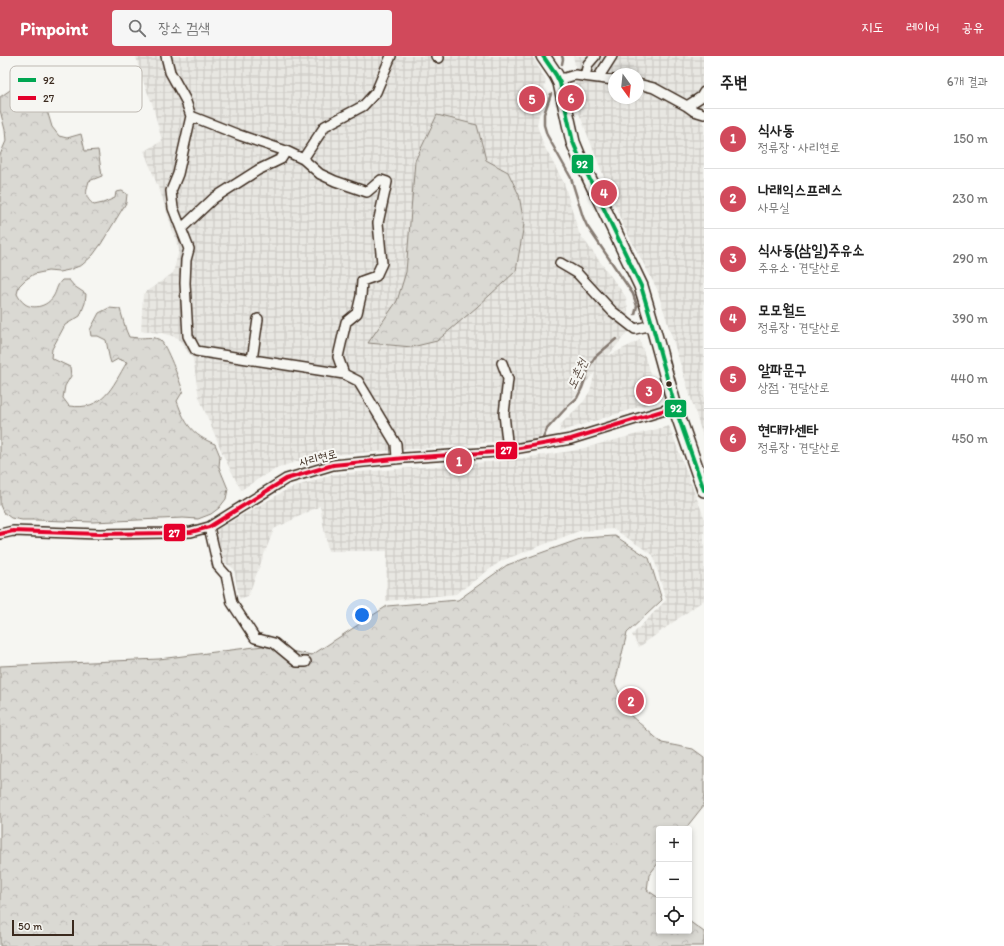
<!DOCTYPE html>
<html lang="ko">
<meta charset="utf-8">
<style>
body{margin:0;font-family:Itim,"Poor Story",sans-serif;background:#f6f6f6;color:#222}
.controls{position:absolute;right:12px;bottom:12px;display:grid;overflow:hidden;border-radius:4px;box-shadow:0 2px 6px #0003}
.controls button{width:36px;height:36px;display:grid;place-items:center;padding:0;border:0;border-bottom:1px solid #e0e0e0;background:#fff;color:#222;font:20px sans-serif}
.compass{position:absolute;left:608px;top:12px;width:36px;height:36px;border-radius:50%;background:#fff;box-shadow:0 2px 6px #0003;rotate:165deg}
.scale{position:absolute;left:12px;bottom:10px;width:62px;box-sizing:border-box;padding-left:4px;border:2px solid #3b2a1e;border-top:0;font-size:11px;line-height:14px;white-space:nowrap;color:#3b2a1e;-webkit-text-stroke:3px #f6f6f2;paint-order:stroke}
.you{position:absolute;left:362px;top:559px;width:14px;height:14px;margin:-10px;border:3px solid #fff;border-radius:50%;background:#1a73e8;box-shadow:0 0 0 6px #1a73e833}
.badge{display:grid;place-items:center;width:26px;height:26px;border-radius:50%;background:#d1495b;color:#fff;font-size:13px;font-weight:700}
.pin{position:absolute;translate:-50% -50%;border:2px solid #fff;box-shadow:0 1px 4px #0006}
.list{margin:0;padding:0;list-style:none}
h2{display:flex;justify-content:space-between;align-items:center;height:52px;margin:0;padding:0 16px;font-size:17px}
h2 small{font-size:13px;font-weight:400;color:#767676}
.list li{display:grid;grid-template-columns:26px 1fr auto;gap:12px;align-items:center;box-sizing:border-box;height:60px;padding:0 16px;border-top:1px solid #e0e0e0}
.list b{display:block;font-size:15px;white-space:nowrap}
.list p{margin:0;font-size:13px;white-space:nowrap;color:#767676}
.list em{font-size:13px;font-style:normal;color:#767676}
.icon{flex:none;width:22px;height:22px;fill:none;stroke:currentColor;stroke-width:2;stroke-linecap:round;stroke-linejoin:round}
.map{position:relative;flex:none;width:704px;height:890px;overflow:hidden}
header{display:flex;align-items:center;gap:24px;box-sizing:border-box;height:56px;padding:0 20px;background:#d1495b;color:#fff}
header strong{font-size:19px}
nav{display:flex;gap:22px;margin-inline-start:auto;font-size:14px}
.search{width:280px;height:36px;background:#f6f6f6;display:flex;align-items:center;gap:10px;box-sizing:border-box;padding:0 14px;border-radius:4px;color:#767676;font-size:15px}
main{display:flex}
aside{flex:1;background:#fff}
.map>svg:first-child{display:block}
.industrial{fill:url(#industrial-grid);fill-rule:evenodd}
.forest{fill:url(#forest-crowns);stroke:#8a8278}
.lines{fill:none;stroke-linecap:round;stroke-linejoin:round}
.stream{stroke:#857a71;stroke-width:2.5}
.building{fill:#c8c3be;stroke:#3b2a1e}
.street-casing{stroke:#3b2a1e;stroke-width:12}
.secondary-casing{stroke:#3b2a1e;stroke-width:16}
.street{stroke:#f6f6f2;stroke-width:9}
.secondary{stroke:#f6f6f2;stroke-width:13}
.bus-1-casing{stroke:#f6f6f2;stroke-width:7}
.bus-2-casing{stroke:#f6f6f2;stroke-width:7}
.bus-1{stroke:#00a651;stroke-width:4}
.bus-2{stroke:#e4002b;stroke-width:4}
.bus-dot{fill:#3b2a1e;stroke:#f6f6f2;stroke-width:1.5}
.labels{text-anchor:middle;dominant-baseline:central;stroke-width:4;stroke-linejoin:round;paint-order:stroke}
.street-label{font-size:12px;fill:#3b2a1e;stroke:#f6f6f2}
.water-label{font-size:13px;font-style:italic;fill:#605248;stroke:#f6f6f2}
.key{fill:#f6f6f2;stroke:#beb9b2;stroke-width:1}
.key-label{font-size:11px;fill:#3b2a1e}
.line-badge{stroke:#f6f6f2;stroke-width:1.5}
.badge-label{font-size:11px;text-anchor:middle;font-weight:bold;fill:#fff}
</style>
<header>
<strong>Pinpoint</strong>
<div class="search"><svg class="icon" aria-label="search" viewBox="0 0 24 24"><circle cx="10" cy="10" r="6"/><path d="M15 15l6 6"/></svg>장소 검색</div>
<nav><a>지도</a><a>레이어</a><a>공유</a></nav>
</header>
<main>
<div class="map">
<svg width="704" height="890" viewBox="0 0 704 890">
<defs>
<pattern id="industrial-grid" width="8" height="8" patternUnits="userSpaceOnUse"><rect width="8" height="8" fill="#e8e7e2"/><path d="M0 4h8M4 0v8" fill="none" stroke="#c8c6c1"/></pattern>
<pattern id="forest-crowns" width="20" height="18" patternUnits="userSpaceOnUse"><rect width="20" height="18" fill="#dad9d3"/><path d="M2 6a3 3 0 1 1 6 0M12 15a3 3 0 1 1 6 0" fill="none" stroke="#bcbab5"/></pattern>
</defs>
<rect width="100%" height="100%" fill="#f6f6f2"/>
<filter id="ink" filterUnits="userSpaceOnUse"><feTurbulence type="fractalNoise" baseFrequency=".025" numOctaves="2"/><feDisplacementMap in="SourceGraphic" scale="8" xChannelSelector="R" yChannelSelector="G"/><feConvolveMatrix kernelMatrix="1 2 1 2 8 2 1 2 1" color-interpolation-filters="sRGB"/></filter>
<g filter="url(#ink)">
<path class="industrial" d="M 136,0 L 532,0 L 546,24 L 537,69 L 544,90 L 564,127 L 579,177 L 626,241 L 628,255 L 627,257 L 635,267 L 608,300 L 640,284 L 658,345 L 559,376 L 561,368 L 584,345 L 590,335 L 595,316 L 536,386 L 512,389 L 513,384 L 441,391 L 330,399 L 305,403 L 280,411 L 263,420 L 241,434 L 224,401 L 199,341 L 193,303 L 178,282 L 162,277 L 141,275 L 143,238 L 173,217 L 179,194 L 162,141 L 144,95 L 162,85 L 152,47 L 140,18 Z
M 573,0 L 704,0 L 704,384 L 657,233 L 622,167 L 575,47 L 575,9 ZM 614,18 L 638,18 L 638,42 L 614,42 Z
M 669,370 L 704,461 L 704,544 L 639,591 L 632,579 L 666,544 L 653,499 L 614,473 L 579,475 L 501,505 L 456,538 L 386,545 L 387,495 L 328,495 L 320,450 L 274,473 L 248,540 L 239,543 L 234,513 L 224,506 L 216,474 L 288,433 L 334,418 L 501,405 L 572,395 Z"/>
<path class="forest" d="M 19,28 L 32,28 L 40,31 L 52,71 L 59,80 L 67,82 L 81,78 L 85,95 L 98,94 L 102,120 L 89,125 C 86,136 84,141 94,149 L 103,147 L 115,142 L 116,136 L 122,135 L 127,138 L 126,147 L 101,188 L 93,199 L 82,209 L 69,214 L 59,216 L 48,215 L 34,218 L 25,224 L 19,230 L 17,238 C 19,242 21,245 25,248 C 34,254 47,250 53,241 C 57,235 56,230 62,224 L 69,224 L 74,230 L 86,238 L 85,247 L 80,260 L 65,269 L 52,293 L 51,302 L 70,311 L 71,320 L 65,330 L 63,342 L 69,350 C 104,355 112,331 127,306 L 118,303 L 111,307 C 108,299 108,292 106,284 L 98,280 L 91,280 L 90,274 L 99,257 L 109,252 L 120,253 L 126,274 L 129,281 C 132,281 136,282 139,282 C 146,282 154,280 160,284 C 166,288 180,326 183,335 L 177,345 C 185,368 192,379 215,388 L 220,400 L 219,411 L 228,433 L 226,443 L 219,452 L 211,458 L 198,463 L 183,462 L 93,466 L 37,464 L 22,464 L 11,462 L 3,456 L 0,449 L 0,99 L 6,85 L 5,74 L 0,54 L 0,41 Z
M 437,59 L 477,69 L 486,104 L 508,116 L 519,139 L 524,168 L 516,215 L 477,251 L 437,285 L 412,291 L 368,287 L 397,245 L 406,216 L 415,105 Z
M 615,480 L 649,502 L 662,544 L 627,577 L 615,627 L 630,659 L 662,687 L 693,693 L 704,701 L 704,749 L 685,773 L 659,773 L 659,806 L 649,819 L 647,834 L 659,842 L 659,875 L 689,875 L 689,865 L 704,876 L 704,890 L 0,890 L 0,610 L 159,603 L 263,590 L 312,599 L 387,550 L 458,544 L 507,509 L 583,482 Z"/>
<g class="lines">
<path class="stream" d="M 562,0 L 563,3 L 562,8
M 551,38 L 544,58 L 544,69 L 547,79 L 571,122 L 583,161 L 587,170 L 633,238 L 637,250 L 635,258
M 543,382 L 547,373 L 568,350 L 577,342 L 582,332 L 590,309 L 595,301 L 616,283"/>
</g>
<path class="building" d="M 532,34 L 541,45 L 531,53 L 523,42 Z"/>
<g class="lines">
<g class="street-casing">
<path id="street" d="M 166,0 L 170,16 L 185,43 L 191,60 L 178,118 L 171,135 L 173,152 L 189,193 L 186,204 L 185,227 L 188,280 L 196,295 L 344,318 L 358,325 L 396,388 L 397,403
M 436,0 L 439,2
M 585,20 L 588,8 L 595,0
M 598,22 L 612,0
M 558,24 L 575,19 L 614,24
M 638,28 L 654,32 L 687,50 L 694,55 L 704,58
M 687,50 L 701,41 L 704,36
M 191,60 L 239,79 L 286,95 L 303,103 L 325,70 L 363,50 L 376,36 L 391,0
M 303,103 L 320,118 L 335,125 L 367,136 L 381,124 L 387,126 L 378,167 L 382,207 L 376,220 L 362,225 L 361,240 L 357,257 L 346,266 L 338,301 L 344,318
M 181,173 L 214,142 L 258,114 L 281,103 L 286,95
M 560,207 L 577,217 L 612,255 L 635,273 L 653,269
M 252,304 L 258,263
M 502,307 L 508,323 L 504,358 L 508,394
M 209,471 L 218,510 L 226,519 L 232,547 L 255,582 L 274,587 L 297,606 L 306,606
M 0,478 L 13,475 L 99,478 L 167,477 L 191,476 L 209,471 L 286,423 L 333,409 L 405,402 L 497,396 L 571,383 L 675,351"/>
</g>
<g class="secondary-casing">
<path id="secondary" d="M 543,0 L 556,19 L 560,27 L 573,86 L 580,103 L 641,230 L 651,264 L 675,351 L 704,434"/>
</g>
<use href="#street" class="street"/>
<use href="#secondary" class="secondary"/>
<g class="bus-1-casing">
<path id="bus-1" d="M 543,0 L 556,19 L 560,27 L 573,86 L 580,103 L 641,230 L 651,264 L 675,351 L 704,434"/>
</g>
<g class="bus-2-casing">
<path id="bus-2" d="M 0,478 L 13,475 L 99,478 L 167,477 L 191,476 L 209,471 L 286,423 L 333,409 L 405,402 L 497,396 L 571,383 L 675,351"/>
</g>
<use href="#bus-1" class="bus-1"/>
<use href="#bus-2" class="bus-2"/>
</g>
</g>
<circle class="bus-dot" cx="669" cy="328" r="3.5"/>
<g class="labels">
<g class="street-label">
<text transform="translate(318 402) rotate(-14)">사리현로</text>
</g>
<g class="water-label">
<text transform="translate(577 318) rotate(-66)">도촌천</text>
</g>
</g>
<rect x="10" y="10" width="132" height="46" rx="6" class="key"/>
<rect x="18" y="22" width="18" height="4" fill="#00a651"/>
<rect x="18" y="40" width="18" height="4" fill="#e4002b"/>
<g class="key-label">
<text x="43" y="28">92</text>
<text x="43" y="46">27</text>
</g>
<g class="line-badge">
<rect x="571" y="98" width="23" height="20" rx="4" fill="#00a651"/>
<rect x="664" y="343" width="23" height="19" rx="4" fill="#00a651"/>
<rect x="495" y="385" width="23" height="19" rx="4" fill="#e4002b"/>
<rect x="163" y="467" width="23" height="19" rx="4" fill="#e4002b"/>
</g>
<g class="badge-label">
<text x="582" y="112">92</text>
<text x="676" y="356">92</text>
<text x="506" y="398">27</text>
<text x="174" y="481">27</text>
</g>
</svg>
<div class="controls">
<button>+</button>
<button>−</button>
<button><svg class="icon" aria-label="locate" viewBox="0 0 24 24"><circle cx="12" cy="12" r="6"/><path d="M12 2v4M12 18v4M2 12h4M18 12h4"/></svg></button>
</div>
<svg class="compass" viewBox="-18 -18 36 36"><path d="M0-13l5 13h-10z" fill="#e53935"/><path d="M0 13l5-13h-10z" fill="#767676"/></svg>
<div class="scale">50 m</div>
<div class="you"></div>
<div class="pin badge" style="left:459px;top:405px">1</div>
<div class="pin badge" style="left:631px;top:645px">2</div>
<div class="pin badge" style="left:649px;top:335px">3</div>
<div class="pin badge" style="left:604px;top:137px">4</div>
<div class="pin badge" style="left:532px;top:43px">5</div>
<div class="pin badge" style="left:571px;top:42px">6</div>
</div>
<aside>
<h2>주변<small>6개 결과</small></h2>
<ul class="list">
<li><span class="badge">1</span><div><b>식사동</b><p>정류장 · 사리현로</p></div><em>150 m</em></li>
<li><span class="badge">2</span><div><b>나래익스프레스</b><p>사무실</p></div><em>230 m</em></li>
<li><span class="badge">3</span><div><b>식사동(삼일)주유소</b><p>주유소 · 견달산로</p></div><em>290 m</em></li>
<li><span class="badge">4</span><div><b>모모월드</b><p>정류장 · 견달산로</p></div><em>390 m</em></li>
<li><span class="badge">5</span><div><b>알파문구</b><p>상점 · 견달산로</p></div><em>440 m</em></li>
<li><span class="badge">6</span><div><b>현대카센타</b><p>정류장 · 견달산로</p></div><em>450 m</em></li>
</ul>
</aside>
</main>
